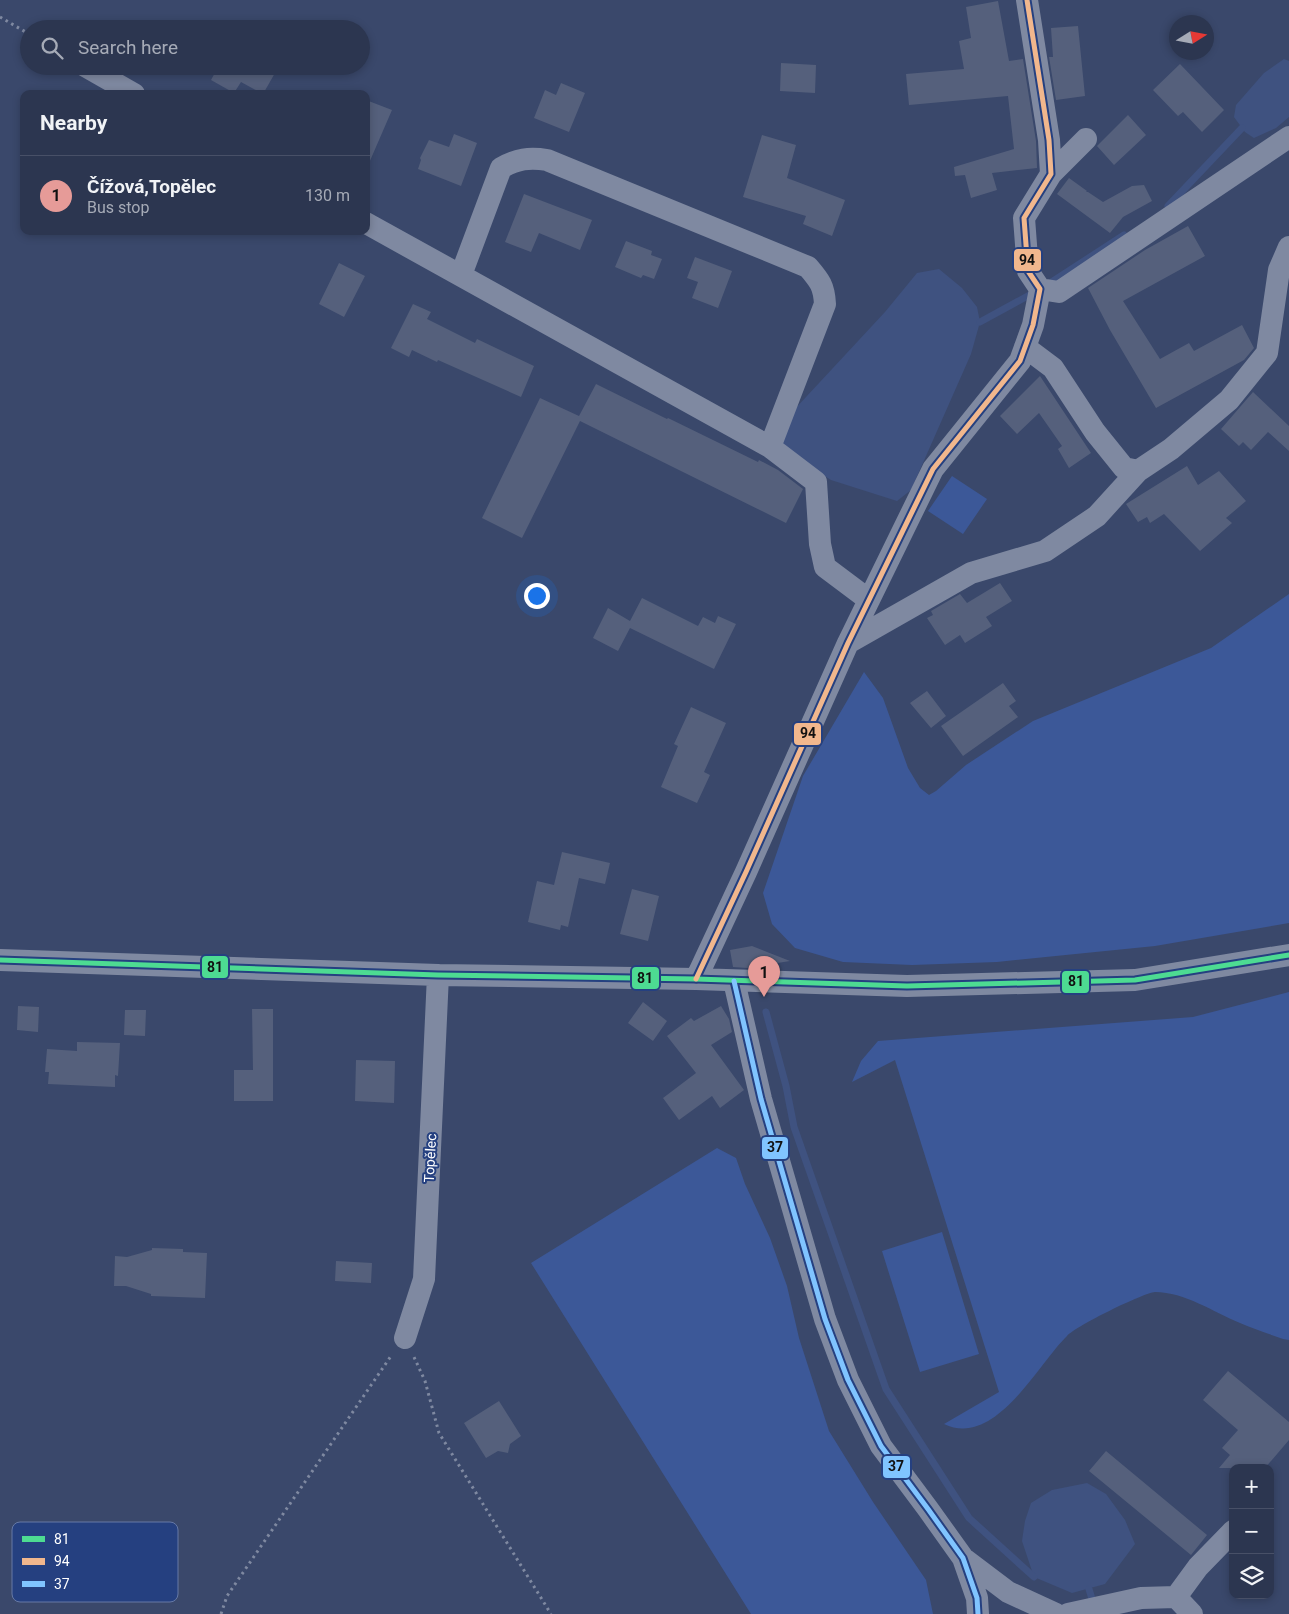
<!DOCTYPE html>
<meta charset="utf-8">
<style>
body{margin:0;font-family:Roboto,sans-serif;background:#343e57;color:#f1f3f6}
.controls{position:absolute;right:15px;bottom:15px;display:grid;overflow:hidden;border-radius:10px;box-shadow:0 2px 8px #0003}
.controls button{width:45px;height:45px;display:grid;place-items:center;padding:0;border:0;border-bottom:1px solid #485067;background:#2c3650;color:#f1f3f6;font:25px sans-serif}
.compass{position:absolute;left:1169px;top:15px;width:45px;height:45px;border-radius:50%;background:#2c3650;box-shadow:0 2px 8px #0003;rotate:79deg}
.you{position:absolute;left:536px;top:595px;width:18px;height:18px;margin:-12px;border:4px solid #fff;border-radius:50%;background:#1a73e8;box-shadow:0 0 0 8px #1a73e833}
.badge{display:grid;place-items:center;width:32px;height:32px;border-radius:50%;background:#e69b98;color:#111;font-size:16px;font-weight:700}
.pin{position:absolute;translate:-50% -41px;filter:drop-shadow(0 1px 2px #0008)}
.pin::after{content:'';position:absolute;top:26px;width:18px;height:15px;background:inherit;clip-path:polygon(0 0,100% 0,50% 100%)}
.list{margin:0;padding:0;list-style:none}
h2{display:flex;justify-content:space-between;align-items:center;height:65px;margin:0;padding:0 20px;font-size:21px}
h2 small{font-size:16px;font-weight:400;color:#a6abb7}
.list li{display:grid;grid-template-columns:32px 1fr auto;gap:15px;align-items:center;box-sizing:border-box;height:80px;padding:0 20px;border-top:1px solid #485067}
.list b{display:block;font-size:19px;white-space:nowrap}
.list p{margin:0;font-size:16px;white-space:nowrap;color:#a6abb7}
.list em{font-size:16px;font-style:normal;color:#a6abb7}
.icon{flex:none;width:28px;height:28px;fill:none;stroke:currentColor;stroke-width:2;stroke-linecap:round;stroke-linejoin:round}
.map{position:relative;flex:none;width:1289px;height:1614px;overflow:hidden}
.search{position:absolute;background:#2c3650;box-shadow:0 2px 8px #0003;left:20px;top:20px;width:350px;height:55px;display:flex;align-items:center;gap:12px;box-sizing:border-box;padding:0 18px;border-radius:28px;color:#a6abb7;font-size:19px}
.panel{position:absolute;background:#2c3650;box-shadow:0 2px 8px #0003;left:20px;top:90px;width:350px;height:145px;border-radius:10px}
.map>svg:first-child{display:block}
.green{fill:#3c5898}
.water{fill:#3f5280}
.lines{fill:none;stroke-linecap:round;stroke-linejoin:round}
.stream{stroke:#3f5280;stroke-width:7}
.building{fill:#55607c}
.path{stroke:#7f89a1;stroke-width:3;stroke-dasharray:2.5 4;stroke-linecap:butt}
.minor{stroke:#7f89a1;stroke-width:22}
.bus-1-casing{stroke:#254080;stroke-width:9}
.bus-2-casing{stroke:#254080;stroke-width:9}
.bus-3-casing{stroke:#254080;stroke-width:9}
.bus-1{stroke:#4ddb92;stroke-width:5}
.bus-2{stroke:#f1b78d;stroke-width:5}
.bus-3{stroke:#80c4ff;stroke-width:5}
.labels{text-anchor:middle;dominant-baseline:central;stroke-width:4;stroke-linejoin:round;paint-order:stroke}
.street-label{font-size:14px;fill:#fff;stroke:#254080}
.key{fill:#254080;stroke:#6679a6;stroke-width:1}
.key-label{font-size:14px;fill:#fff}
.line-badge{stroke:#254080;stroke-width:2}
.pale-badge-label{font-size:14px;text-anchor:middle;font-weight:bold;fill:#111}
</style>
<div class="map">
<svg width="1289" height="1614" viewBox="0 0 1289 1614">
<rect width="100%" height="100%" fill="#3a486b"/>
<path class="green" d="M 952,476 L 987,499 L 963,534 L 928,511 Z
M 1289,594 L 1289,923 L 1155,946 L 997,962 L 912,965 L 843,962 L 795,948 L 772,924 L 763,893 L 803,776 L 864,672 L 883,698 L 908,768 L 920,788 L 929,795 L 936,791 L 966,765 L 1033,721 L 1211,648 Z
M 1289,992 L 1289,1340 L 1283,1339 C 1269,1334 1254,1329 1240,1323 C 1213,1312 1185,1292 1155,1292 C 1143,1293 1076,1326 1067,1336 C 1038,1364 995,1449 944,1424 L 999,1392 L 895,1060 L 852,1082 L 861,1061 L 878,1041 L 1193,1017 Z
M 717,1148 L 736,1158 L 745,1184 L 770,1238 L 787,1286 L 799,1338 L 829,1431 L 873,1502 L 926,1580 L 933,1614 L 751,1614 L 531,1263 Z
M 942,1232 L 979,1354 L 920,1372 L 882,1251 Z"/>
<path class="water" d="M 1284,59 L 1289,61 L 1289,117 L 1276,128 L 1254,138 L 1245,132 L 1234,117 L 1236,105 L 1264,73 Z
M 939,269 L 962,288 L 977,307 L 980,322 L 971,354 L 911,490 L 897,501 L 831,480 L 795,457 L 780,443 L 780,425 L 885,312 L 917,273 Z
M 1087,1483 L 1106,1494 L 1125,1520 L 1135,1544 L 1105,1584 L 1072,1593 L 1034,1577 L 1022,1541 L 1025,1521 L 1031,1503 L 1052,1490 Z"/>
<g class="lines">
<path class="stream" d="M 1168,206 L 1242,128
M 1047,285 L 1124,235
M 980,322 L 1035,292
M 766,1012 L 786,1086 L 794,1127 L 886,1389 L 969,1518 L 1034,1577
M 1089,1589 L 1092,1599"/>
</g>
<path class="building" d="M 998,1 L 1009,61 L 1023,59 L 1036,141 L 1037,168 L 992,173 L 997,190 L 971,198 L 965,175 L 955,176 L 954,167 L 1014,149 L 1008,96 L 909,105 L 906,74 L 964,69 L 959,41 L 971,38 L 966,7 Z
M 1078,26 L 1085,96 L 1056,100 L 1049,57 L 1053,57 L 1051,28 Z
M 781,63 L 816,65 L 815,93 L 780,91 Z
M 1180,64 L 1224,110 L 1202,132 L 1183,112 L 1178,116 L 1153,90 Z
M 213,66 L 279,66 L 263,94 L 241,82 L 234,93 L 211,80 L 217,69 Z
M 561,83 L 585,93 L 569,132 L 534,118 L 545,90 L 556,95 Z
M 366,100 L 392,110 L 366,170 Z
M 1128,115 L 1146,135 L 1114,165 L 1097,146 Z
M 454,134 L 477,143 L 461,186 L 418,169 L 421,160 L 420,158 L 429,140 L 449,147 Z
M 762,135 L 796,145 L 787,178 L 845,200 L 832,236 L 803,224 L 806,216 L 743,197 Z
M 1069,178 L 1087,191 L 1086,192 L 1088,192 L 1103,202 L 1132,186 L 1144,185 L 1152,201 L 1123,217 L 1110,233 L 1057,194 Z
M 524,194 L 592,220 L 580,250 L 539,233 L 531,252 L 505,242 Z
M 1188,226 L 1205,256 L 1123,301 L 1160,359 L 1189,343 L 1194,351 L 1242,325 L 1254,348 L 1244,360 L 1156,408 L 1110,330 L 1088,288 L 1145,250 Z
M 626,241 L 652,251 L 651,255 L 662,259 L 654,279 L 643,275 L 641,278 L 615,267 Z
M 695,257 L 732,271 L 718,308 L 692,298 L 698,282 L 687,278 Z
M 339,263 L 365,276 L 344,317 L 319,304 Z
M 413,304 L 431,312 L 427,319 L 475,343 L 477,339 L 534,366 L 521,397 L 438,360 L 437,362 L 412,350 L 409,357 L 391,348 Z
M 1040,376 L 1091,453 L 1069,468 L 1058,449 L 1062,446 L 1039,413 L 1017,434 L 1000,416 Z
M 596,384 L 667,419 L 668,418 L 758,462 L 759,460 L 778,470 L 803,489 L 786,523 L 580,421 L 522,538 L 482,518 L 540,398 L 579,416 Z
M 1253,392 L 1289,426 L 1289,451 L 1268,432 L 1251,450 L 1243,442 L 1239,446 L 1221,429 Z
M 1187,466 L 1198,485 L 1219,471 L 1246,501 L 1226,518 L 1232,523 L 1200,551 L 1164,514 L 1150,523 L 1147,517 L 1138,522 L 1126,504 Z
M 1000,583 L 1012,601 L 986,617 L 992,626 L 965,643 L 960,635 L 945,645 L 927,618 L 933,615 L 931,611 L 960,594 L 967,603 Z
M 642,598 L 698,626 L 703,617 L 715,623 L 718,616 L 736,624 L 714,669 L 630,628 L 618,651 L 593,638 L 608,608 L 630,621 Z
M 1003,683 L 1016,701 L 1009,706 L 1018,717 L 963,756 L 941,726 Z
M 927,691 L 946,716 L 931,728 L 910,703 Z
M 691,707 L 726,723 L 704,772 L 710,775 L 697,803 L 661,787 L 678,746 L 674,744 Z
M 562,852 L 610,863 L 605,884 L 579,878 L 568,927 L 561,925 L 560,930 L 528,922 L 537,881 L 554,885 Z
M 632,889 L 659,896 L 648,941 L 620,934 Z
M 752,946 L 790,961 L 747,968 L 733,967 L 730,950 Z
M 643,1002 L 667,1021 L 653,1041 L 628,1023 Z
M 18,1006 L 39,1007 L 38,1032 L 17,1030 Z
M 721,1006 L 729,1019 L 732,1032 L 711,1045 L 744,1090 L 720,1108 L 712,1096 L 679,1120 L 663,1098 L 696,1073 L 667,1036 L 691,1018 L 694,1021 Z
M 252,1009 L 273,1009 L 273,1101 L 234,1101 L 234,1070 L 253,1070 Z
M 125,1010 L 146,1010 L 145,1036 L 124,1035 Z
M 77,1042 L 120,1043 L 118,1076 L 115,1075 L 115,1087 L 48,1084 L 49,1072 L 45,1072 L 47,1049 L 77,1051 Z
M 356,1060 L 395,1061 L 394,1103 L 355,1101 Z
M 152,1248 L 183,1249 L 183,1252 L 207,1253 L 205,1298 L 151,1296 L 151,1294 L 126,1286 L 114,1286 L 115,1256 L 127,1257 L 152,1250 Z
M 336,1261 L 372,1263 L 371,1283 L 335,1281 Z
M 1228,1371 L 1289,1422 L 1289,1440 L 1265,1468 L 1219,1468 L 1230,1455 L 1222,1448 L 1238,1430 L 1203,1400 Z
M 499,1401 L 521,1436 L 510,1444 L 508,1453 L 498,1451 L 486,1458 L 464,1423 Z
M 1106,1451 L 1207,1535 L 1191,1555 L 1089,1471 Z"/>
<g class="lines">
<path class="path" d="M 0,17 L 29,34
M 414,1357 L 425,1381 L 439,1433 L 551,1614
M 221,1614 L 227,1596 L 391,1356"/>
<path class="minor" d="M 85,66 L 134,94
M 1051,174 L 1086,139
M 366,223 L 770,447 L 816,482 L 820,544 L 825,567 L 869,600
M 461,275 L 501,168 C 517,159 529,157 547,160 L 808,267 C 820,281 824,286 825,304 L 770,447
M 1040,289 L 1059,292 L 1289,137
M 1025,347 L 1053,368 L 1095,432 L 1124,468 L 1138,471
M 848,643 L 971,573 L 1045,551 L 1097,516 L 1138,471 L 1171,449 L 1229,400 L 1267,353 L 1279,270 L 1289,247
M 0,960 L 438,975 L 696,979 L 907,986 L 1135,980 L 1289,955
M 696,979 L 746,872 L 848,643 L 933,469 L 1020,361 L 1033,325 L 1040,289 L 1028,271 L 1024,218 L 1051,174 L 1049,140 L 1027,0
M 734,981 L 761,1099 L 825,1319 L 848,1380 L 881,1446 L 928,1509 L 963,1558 L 977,1598 L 978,1614
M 405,1338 L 424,1279 L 438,975
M 963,1558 L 1008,1592 L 1056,1614
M 1176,1597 L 1198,1567 L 1233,1531
M 1068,1614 L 1141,1598 L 1176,1597 L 1192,1614"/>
<g class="bus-1-casing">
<path id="bus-1" d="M 0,960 L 438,975 L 696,979 L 907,986 L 1135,980 L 1289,955"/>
</g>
<g class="bus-2-casing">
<path id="bus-2" d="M 696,979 L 746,872 L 848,643 L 933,469 L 1020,361 L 1033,325 L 1040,289 L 1028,271 L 1024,218 L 1051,174 L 1049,140 L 1027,0"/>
</g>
<g class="bus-3-casing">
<path id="bus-3" d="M 734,981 L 761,1099 L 825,1319 L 848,1380 L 881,1446 L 928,1509 L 963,1558 L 977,1598 L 978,1614"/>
</g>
<use href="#bus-1" class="bus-1"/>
<use href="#bus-2" class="bus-2"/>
<use href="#bus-3" class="bus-3"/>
</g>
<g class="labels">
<g class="street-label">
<text transform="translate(430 1158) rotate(-87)">Topělec</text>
</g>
</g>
<rect x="12" y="1522" width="166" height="80" rx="8" class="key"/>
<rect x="22" y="1536" width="23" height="6" fill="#4ddb92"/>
<rect x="22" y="1558" width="23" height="7" fill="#f1b78d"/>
<rect x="22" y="1581" width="23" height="6" fill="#80c4ff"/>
<g class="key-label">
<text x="54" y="1544">81</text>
<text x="54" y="1566">94</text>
<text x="54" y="1589">37</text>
</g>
<g class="line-badge">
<rect x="1013" y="248" width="29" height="24" rx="5" fill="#f1b78d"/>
<rect x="793" y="722" width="29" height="24" rx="5" fill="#f1b78d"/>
<rect x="201" y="955" width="28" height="24" rx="5" fill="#4ddb92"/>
<rect x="631" y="966" width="29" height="24" rx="5" fill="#4ddb92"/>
<rect x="1061" y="970" width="29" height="24" rx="5" fill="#4ddb92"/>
<rect x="761" y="1136" width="28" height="24" rx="5" fill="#80c4ff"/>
<rect x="882" y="1455" width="29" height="24" rx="5" fill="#80c4ff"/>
</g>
<g class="pale-badge-label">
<text x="1027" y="265">94</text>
<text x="808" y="738">94</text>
<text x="215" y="972">81</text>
<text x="645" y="983">81</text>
<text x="1076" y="986">81</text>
<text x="775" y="1152">37</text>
<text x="896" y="1471">37</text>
</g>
</svg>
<div class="controls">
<button>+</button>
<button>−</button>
<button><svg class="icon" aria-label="layers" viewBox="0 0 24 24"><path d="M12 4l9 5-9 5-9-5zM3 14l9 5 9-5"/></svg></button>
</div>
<svg class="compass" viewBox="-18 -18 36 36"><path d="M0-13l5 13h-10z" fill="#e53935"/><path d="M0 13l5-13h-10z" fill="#a6abb7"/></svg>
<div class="you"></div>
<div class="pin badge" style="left:764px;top:997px">1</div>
<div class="search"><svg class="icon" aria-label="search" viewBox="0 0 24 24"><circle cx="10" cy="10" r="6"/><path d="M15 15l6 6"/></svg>Search here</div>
<section class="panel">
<h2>Nearby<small></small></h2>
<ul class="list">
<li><span class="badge">1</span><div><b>Čížová,Topělec</b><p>Bus stop</p></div><em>130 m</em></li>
</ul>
</section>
</div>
